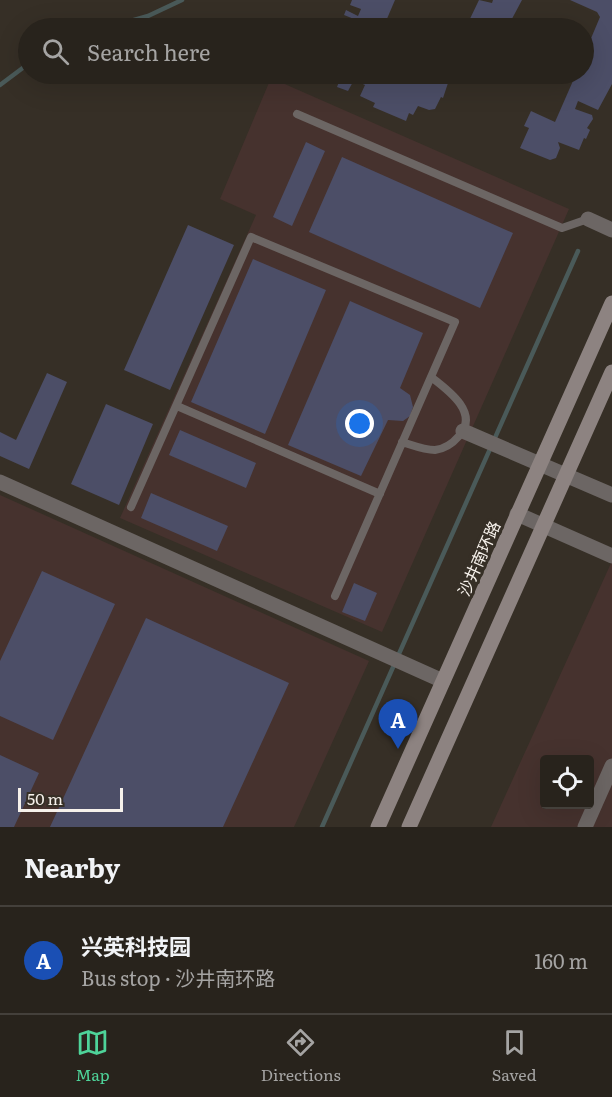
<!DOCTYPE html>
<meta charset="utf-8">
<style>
body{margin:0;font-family:Literata,"Noto Sans SC",serif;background:#302b25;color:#f1f3f6}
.controls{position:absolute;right:18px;bottom:18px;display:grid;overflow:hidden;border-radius:6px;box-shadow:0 6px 24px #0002}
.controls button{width:54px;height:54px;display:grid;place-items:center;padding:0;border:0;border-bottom:2px solid #44403b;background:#28231c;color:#f1f3f6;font:30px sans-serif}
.scale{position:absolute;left:18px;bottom:15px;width:105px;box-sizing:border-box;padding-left:6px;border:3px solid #f6f1eb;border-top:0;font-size:16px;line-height:21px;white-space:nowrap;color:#f6f1eb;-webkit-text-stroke:4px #362f26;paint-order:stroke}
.you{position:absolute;left:360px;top:424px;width:21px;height:21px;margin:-15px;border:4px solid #fff;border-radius:50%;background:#1a73e8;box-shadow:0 0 0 9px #1a73e833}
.badge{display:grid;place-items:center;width:39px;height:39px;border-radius:50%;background:#4ed399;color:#fff;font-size:20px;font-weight:700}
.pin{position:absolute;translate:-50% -50px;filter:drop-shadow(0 2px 3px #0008)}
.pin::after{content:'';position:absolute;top:32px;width:21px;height:18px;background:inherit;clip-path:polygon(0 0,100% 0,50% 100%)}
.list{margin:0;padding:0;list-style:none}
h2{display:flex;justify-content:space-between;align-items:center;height:78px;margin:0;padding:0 24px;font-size:26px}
h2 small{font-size:20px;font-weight:400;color:#a5a4a3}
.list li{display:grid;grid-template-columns:39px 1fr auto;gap:18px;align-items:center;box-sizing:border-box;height:108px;padding:0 24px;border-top:2px solid #44403b}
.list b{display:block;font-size:22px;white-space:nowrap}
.list p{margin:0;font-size:20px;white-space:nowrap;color:#a5a4a3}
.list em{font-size:20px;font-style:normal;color:#a5a4a3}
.icon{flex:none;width:33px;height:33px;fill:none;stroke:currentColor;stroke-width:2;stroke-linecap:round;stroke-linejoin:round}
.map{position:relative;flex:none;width:612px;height:827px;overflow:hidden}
.search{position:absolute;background:#28231c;box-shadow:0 6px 24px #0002;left:18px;right:18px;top:18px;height:66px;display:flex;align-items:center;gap:15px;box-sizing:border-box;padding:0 21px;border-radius:33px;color:#a5a4a3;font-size:22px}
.sheet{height:186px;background:#28231c}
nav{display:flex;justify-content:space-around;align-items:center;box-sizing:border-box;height:84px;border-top:2px solid #44403b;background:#28231c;font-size:16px;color:#a5a4a3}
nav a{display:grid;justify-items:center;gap:3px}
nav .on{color:#4ed399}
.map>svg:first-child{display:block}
.industrial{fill:#46322e;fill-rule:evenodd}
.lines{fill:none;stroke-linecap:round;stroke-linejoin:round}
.stream{stroke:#4a5a59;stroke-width:4.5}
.building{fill:#4c4e67}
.lane{stroke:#6c6664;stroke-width:8}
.street{stroke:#6c6664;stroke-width:15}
.secondary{stroke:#8d8381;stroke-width:15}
.labels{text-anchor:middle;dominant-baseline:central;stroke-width:6;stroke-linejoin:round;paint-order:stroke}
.street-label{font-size:16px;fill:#f6f1eb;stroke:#362f26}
</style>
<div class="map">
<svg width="612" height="827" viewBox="0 0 612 827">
<rect width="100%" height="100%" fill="#362f26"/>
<path class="industrial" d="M 271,78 L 569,209 L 382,632 L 120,518 L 256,215 L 220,199 Z
M 0,495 L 369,661 L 294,827 L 0,827 Z
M 612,561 L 612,827 L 491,827 ZM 544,760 L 590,760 L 590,804 L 544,804 Z"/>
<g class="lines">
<path class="stream" d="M 106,28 L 148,16 L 182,0
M 0,85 L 28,64
M 322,827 L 578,251"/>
</g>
<path class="building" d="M 352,0 L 395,0 L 383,28 L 357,26 L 359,21 L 344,15 L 346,10 L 358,16 L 361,9 L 350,5 Z
M 479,0 L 492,3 L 493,0 L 522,0 L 507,28 L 476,28 L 467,25 Z
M 570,0 L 612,0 L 612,84 L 598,110 L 578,101 L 575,109 L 592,115 L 593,119 L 587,128 L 590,130 L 586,139 L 584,138 L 579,150 L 558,142 L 560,148 L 556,158 L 550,160 L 520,148 L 529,128 L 524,126 L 531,111 L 555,122 L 576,74 L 584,74 L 584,55 L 600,17 L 597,12 Z
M 342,74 L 384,74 L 383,76 L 400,83 L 405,74 L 431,76 L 432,74 L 444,74 L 450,77 L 443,98 L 441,97 L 435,109 L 429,110 L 418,106 L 413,115 L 409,113 L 406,121 L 373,107 L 375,103 L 360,96 L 365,85 L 354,80 L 348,91 L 337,87 Z
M 306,142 L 325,151 L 292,226 L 273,217 Z
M 342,157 L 513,233 L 480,308 L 309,232 Z
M 188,225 L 234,245 L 170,390 L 124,370 Z
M 253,259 L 326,290 L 265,434 L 191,402 Z
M 350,301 L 423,333 L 400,388 L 410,395 L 413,407 L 410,416 L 403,421 L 388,420 L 361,476 L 288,445 Z
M 47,373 L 67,382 L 29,469 L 0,456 L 0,432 L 16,440 Z
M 106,404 L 153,424 L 119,505 L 71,484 Z
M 180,430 L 256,463 L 246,488 L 169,455 Z
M 151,493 L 228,526 L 217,551 L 141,518 Z
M 42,571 L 115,604 L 53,740 L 0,716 L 0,661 Z
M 354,583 L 377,593 L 365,621 L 342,612 Z
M 146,618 L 289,683 L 223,827 L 50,827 Z
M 0,755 L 39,773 L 14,827 L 0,827 Z"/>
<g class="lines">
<path class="lane" d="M 297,114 L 562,228 L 588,219
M 177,406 L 380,494
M 402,442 C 412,445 424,450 435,450 C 444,449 453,443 459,436 C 480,413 448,390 431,377
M 131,507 L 251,237 L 455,322 L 335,596"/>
<path class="street" d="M 588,219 L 612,230
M 463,431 L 612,495
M 0,482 L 443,681
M 517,514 L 612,556
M 585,827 L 612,766"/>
<path class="secondary" d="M 378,827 L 612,303
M 409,827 L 612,372"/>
</g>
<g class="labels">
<g class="street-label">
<text transform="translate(478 558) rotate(-66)">沙井南环路</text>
</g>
</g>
</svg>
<div class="controls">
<button><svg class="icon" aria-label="locate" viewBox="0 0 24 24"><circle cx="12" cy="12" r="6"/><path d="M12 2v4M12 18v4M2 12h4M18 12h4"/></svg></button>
</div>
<div class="scale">50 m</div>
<div class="you"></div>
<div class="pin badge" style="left:398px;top:749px;background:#1a4fb4">A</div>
<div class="search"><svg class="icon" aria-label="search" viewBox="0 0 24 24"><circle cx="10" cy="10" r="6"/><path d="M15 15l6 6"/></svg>Search here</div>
</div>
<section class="sheet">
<h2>Nearby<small></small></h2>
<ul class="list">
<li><span class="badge" style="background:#1a4fb4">A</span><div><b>兴英科技园</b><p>Bus stop · 沙井南环路</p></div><em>160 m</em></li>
</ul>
</section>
<nav>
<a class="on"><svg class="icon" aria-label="map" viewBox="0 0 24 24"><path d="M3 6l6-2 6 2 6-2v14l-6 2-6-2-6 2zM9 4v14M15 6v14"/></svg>Map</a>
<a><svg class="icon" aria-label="directions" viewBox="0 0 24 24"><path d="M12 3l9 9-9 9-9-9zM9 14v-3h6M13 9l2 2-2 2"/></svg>Directions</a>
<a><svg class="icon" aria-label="saved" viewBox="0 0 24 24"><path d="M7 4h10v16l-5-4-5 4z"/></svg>Saved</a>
</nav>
